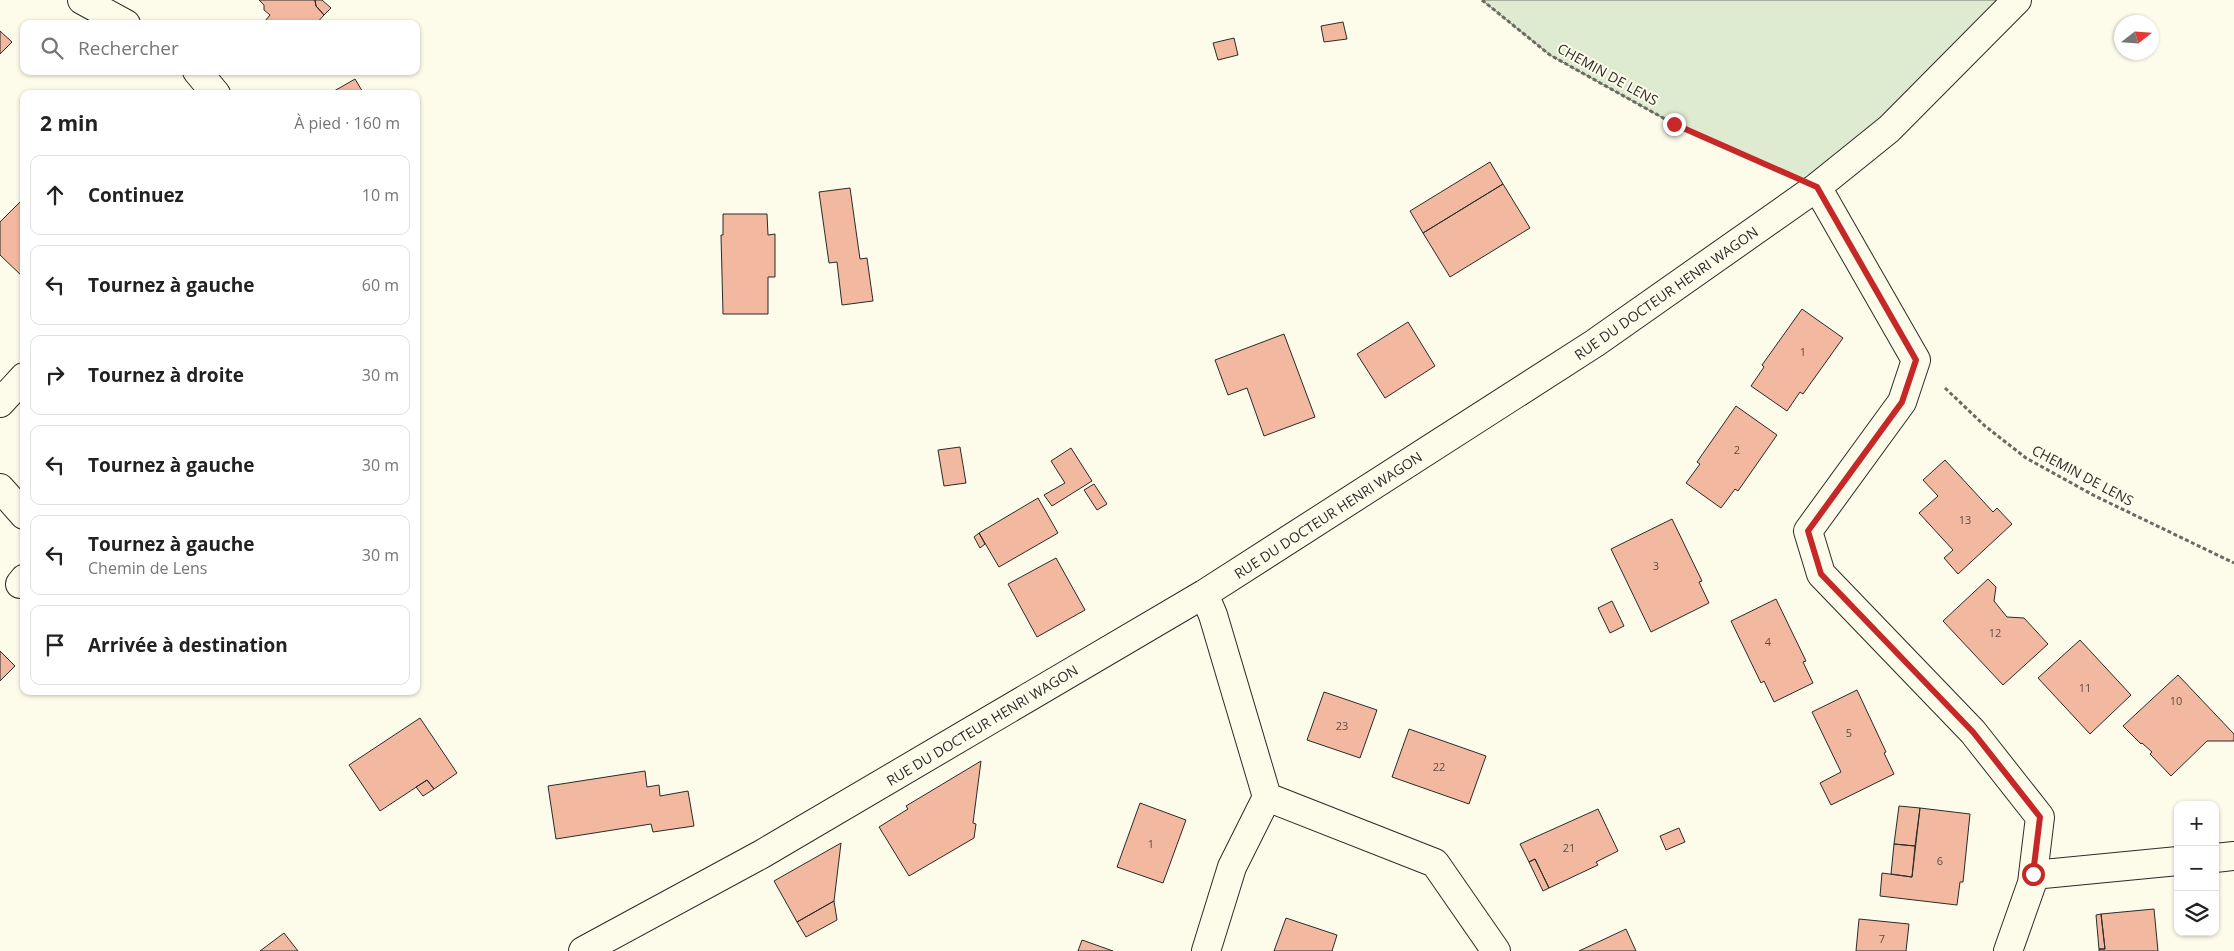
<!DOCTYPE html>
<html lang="fr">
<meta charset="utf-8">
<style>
body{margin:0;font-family:"Open Sans",sans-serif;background:#f6f6f6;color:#222}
.controls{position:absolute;right:15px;bottom:15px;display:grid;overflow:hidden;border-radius:10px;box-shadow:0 1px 4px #0004}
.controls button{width:45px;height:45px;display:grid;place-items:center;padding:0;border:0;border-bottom:1px solid #e0e0e0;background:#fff;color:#222;font:25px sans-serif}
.compass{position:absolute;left:2114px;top:15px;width:45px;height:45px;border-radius:50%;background:#fff;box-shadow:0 1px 4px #0004;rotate:73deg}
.stop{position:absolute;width:15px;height:15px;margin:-11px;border:4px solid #c62828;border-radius:50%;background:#fff}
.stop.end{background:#c62828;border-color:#fff;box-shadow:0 1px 5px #0008}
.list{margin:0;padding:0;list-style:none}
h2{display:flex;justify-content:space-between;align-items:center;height:65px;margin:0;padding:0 20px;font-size:21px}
h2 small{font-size:16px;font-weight:400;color:#767676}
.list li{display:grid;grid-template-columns:32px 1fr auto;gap:15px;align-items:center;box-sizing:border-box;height:80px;margin:0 10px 10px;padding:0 10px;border:1px solid #e0e0e0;border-radius:10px}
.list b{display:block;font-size:19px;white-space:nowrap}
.list p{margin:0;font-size:16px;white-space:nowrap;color:#767676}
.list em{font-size:16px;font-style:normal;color:#767676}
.icon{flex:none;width:28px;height:28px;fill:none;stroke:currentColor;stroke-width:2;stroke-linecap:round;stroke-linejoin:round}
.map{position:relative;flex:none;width:2234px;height:951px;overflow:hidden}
.search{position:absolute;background:#fff;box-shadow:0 1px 4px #0004;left:20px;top:20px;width:400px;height:55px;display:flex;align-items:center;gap:12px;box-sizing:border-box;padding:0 18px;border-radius:10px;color:#767676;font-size:19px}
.panel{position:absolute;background:#fff;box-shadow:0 1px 4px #0004;left:20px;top:90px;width:400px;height:605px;border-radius:10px}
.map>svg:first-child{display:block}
.green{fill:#deebd1;stroke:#74746e}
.building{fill:#f2b8a0;stroke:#2b2b2b}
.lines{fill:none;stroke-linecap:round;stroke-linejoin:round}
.minor-casing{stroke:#2b2b2b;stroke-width:30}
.path{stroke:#6a6964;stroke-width:3;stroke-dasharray:4 2.5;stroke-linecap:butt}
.minor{stroke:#fdfbea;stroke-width:28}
.route{stroke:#c62828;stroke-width:6}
.labels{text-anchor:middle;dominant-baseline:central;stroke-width:4;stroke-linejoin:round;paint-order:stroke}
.number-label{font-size:11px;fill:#5d4e48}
.street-label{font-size:14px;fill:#2b2b2b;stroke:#fdfbea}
</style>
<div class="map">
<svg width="2234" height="951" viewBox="0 0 2234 951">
<rect width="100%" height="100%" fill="#fdfbea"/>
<path class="green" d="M 1482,0 L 2017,0 L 1817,187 L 1674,124 L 1550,55 Z"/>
<path class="building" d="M 259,0 L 315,0 L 316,6 L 324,15 L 316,24 L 268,24 L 265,21 L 270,15 L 264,10 L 264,5 Z
M 315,0 L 322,0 L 331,8 L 324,15 L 316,6 Z
M 1343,22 L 1347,39 L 1324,42 L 1321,26 Z
M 0,31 L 12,42 L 0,54 Z
M 1234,38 L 1238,55 L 1218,60 L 1213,43 Z
M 355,79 L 364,94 L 329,94 Z
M 1490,162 L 1503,184 L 1423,233 L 1410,211 Z
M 1503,184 L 1530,228 L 1450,277 L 1423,233 Z
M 850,188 L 860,259 L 867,258 L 873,301 L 842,305 L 837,262 L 829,263 L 819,192 Z
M 24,198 L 24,278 L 0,255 L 0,222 Z
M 723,214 L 767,214 L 768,235 L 775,234 L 775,277 L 768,277 L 768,314 L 723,314 L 721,235 L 723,235 Z
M 1802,309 L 1843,338 L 1803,394 L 1800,392 L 1787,411 L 1751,386 L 1764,367 L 1762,365 Z
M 1408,322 L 1435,366 L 1385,398 L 1357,354 Z
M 1284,334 L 1315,417 L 1264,436 L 1247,388 L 1228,395 L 1215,360 Z
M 1736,406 L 1777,435 L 1738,491 L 1735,489 L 1721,508 L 1686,483 L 1700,464 L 1697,462 Z
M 960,447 L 966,483 L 944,486 L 938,450 Z
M 1071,448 L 1092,481 L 1052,506 L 1044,495 L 1065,483 L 1051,461 Z
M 1945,460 L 1993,512 L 1997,508 L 2012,524 L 1958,574 L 1944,558 L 1953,550 L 1919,513 L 1938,496 L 1923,480 Z
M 1094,484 L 1107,504 L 1097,510 L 1084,490 Z
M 1038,498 L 1058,533 L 999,567 L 979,533 Z
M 1672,519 L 1702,581 L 1699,582 L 1709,603 L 1651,632 L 1611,549 Z
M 979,533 L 985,544 L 980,548 L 974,537 Z
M 1056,558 L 1085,610 L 1037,637 L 1008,584 Z
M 1988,579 L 1996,587 L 1994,601 L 2007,617 L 2024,618 L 2048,644 L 2003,685 L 1943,621 Z
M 1776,599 L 1806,661 L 1803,662 L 1813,683 L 1774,702 L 1764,681 L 1761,683 L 1731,621 Z
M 1612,601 L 1624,626 L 1610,633 L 1598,608 Z
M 2080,640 L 2131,695 L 2090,734 L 2038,678 Z
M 0,651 L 15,666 L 0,681 Z
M 2178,675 L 2234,734 L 2234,741 L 2207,741 L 2171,776 L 2150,754 L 2152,752 L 2142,743 L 2141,744 L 2123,726 Z
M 1857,690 L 1886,752 L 1884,753 L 1894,774 L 1831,805 L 1820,783 L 1841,772 L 1812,712 Z
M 1324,692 L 1377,710 L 1360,758 L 1307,740 Z
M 420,718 L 457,773 L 434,789 L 427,780 L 380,811 L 349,765 Z
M 1409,729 L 1486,756 L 1469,804 L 1392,777 Z
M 981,761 L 973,823 L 976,824 L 974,838 L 909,876 L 879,827 L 908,809 L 906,806 Z
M 645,771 L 647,787 L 659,785 L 660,796 L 688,791 L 694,826 L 653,832 L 651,824 L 556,839 L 548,786 Z
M 427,780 L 434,789 L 423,796 L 416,787 Z
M 1140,803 L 1186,820 L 1163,883 L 1117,867 Z
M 1899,806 L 1920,808 L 1915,846 L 1894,844 Z
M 1920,808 L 1970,814 L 1963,882 L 1960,882 L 1957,905 L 1880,896 L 1882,873 L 1912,877 Z
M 1598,809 L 1618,851 L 1596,862 L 1598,865 L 1549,888 L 1535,859 L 1529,862 L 1520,844 Z
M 1679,828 L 1685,842 L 1666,850 L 1660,836 Z
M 841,843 L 834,901 L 797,922 L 774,881 Z
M 1894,844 L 1915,846 L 1912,877 L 1891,874 Z
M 1535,859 L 1549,888 L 1543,891 L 1529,862 Z
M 834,901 L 837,920 L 806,937 L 797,922 Z
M 2154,909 L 2158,951 L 2099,951 L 2099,949 L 2105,949 L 2101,914 Z
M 2101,914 L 2105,949 L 2099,949 L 2096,915 Z
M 1286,918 L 1337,935 L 1332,951 L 1274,951 Z
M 1859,919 L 1909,924 L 1906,951 L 1856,951 Z
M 1626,929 L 1636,951 L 1579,951 Z
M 284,933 L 298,951 L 260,951 Z
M 1082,940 L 1113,951 L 1078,951 Z"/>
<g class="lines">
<g class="minor-casing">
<path id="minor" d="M 82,0 L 126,24
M 197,71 L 216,94
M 1817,187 L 1916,360 L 1902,402 L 1808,531 L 1821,574 L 1973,732 L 2040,817 L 2032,883 L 2008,951
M 0,403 L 24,377
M 0,488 L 24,515
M 20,584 L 24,579
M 1204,594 L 1213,615 L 1267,797 L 1435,863 L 1496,951
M 2215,858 L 2234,856
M 2033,875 L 2178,861
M 583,951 L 762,854 L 1204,594 L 1595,343 L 1817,187 L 1889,129 L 2017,0
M 1206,951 L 1232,867 L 1267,797"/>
</g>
<path class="path" d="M 1482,0 L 1550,55 L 1674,124 L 1779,170
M 1945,388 L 1985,426 L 2026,458 L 2095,496 L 2234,563"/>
<use href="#minor" class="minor"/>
</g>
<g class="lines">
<path class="route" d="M 1674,124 L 1817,187 L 1916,360 L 1902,402 L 1808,531 L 1821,574 L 1973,732 L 2040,817 L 2033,874"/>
</g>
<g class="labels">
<g class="number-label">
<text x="1803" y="351">1</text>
<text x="1737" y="449">2</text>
<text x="1965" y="519">13</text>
<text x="1656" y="565">3</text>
<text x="1995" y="632">12</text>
<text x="1768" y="641">4</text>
<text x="2085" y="687">11</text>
<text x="2176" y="700">10</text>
<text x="1342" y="725">23</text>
<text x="1849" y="732">5</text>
<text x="1439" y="766">22</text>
<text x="1151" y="843">1</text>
<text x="1569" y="847">21</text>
<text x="1940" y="860">6</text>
<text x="1882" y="938">7</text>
</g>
<g class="street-label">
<text transform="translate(1608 74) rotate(29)">CHEMIN DE LENS</text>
<text transform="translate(1666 293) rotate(-35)">RUE DU DOCTEUR HENRI WAGON</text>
<text transform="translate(2083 475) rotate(28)">CHEMIN DE LENS</text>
<text transform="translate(1328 515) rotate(-33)">RUE DU DOCTEUR HENRI WAGON</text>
<text transform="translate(982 725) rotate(-31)">RUE DU DOCTEUR HENRI WAGON</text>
</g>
</g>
</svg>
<div class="controls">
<button>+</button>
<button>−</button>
<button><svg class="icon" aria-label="layers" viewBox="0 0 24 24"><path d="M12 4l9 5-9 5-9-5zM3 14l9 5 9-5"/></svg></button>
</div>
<svg class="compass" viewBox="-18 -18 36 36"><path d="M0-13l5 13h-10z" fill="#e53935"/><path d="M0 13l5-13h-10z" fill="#767676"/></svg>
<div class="stop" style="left:2033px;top:874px"></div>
<div class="stop end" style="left:1674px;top:124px"></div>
<div class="search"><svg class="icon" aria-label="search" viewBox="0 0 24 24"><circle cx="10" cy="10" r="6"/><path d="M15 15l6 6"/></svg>Rechercher</div>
<section class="panel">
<h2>2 min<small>À pied · 160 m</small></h2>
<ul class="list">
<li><svg class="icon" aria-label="ahead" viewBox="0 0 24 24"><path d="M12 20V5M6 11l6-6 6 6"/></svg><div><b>Continuez</b></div><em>10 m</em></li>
<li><svg class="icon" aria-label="left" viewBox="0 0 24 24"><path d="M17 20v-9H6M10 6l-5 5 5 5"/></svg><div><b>Tournez à gauche</b></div><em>60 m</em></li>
<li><svg class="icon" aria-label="right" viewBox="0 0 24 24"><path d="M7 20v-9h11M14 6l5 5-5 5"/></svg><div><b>Tournez à droite</b></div><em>30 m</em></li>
<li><svg class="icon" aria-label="left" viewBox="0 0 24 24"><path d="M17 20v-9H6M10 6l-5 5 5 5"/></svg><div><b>Tournez à gauche</b></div><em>30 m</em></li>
<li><svg class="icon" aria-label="left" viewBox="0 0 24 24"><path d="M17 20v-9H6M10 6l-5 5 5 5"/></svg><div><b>Tournez à gauche</b><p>Chemin de Lens</p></div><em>30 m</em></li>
<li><svg class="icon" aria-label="arrive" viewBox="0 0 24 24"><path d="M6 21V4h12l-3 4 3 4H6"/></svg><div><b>Arrivée à destination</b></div></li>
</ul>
</section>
</div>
